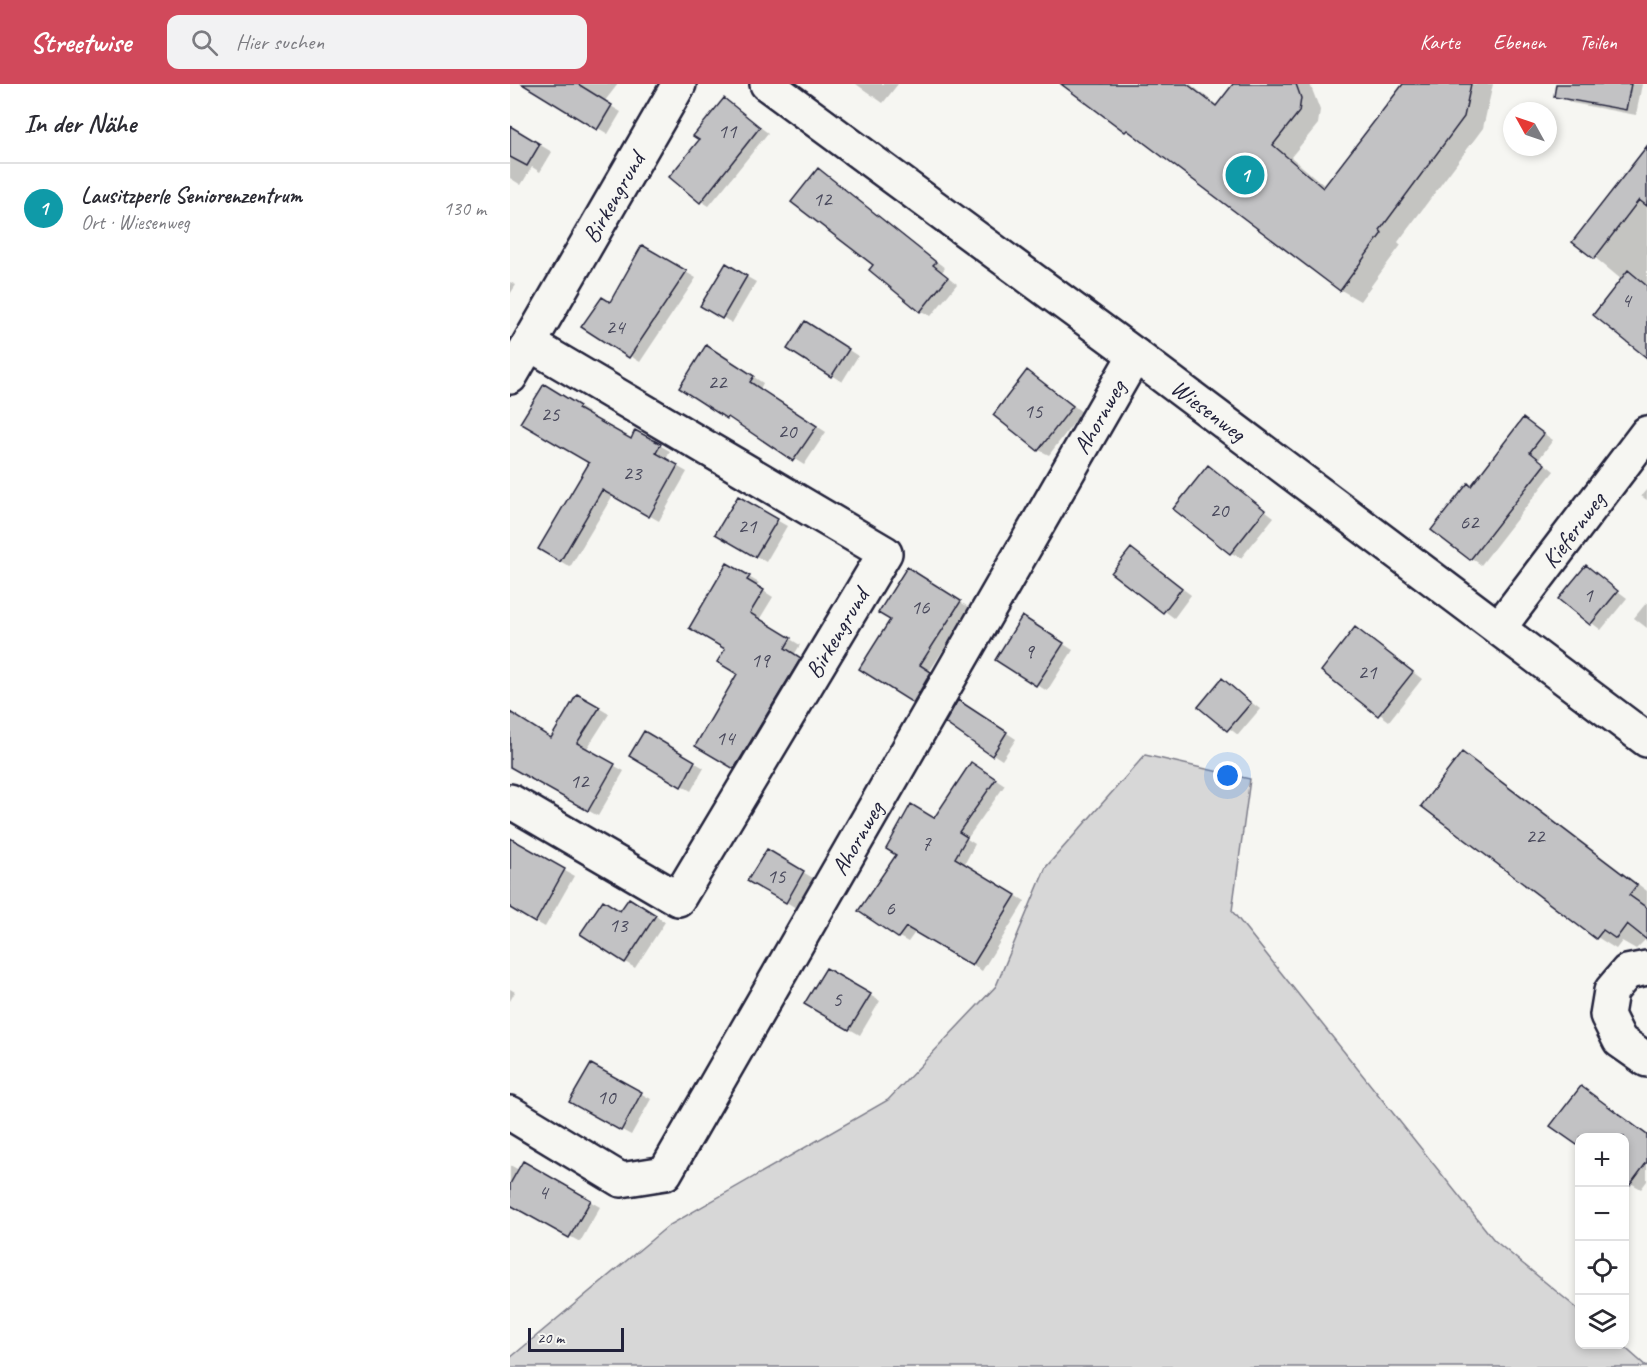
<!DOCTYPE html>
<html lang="de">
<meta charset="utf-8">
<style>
body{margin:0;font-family:Caveat,sans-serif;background:#f2f2f3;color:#2b2b33}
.controls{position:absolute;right:18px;bottom:18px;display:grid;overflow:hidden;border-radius:12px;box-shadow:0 3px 9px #0003}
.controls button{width:54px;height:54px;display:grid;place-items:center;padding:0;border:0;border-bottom:2px solid #e1e1e2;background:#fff;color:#2b2b33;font:30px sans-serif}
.compass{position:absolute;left:993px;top:18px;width:54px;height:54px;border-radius:50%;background:#fff;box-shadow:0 3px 9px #0003;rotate:310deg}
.scale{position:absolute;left:18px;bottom:15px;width:96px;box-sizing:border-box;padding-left:6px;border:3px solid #22223b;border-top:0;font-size:16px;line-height:21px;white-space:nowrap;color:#22223b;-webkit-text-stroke:4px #f6f6f2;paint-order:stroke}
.you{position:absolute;left:718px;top:692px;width:21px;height:21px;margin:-15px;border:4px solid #fff;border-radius:50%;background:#1a73e8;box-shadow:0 0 0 9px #1a73e833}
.badge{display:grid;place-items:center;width:39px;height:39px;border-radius:50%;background:#d1495b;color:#fff;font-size:20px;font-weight:700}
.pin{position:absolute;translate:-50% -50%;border:3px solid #fff;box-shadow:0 2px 6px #0006}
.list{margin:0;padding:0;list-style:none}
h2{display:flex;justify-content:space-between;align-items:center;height:78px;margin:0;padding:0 24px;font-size:26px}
h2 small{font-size:20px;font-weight:400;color:#7c7c81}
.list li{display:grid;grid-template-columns:39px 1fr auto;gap:18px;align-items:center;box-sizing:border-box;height:90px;padding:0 24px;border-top:2px solid #e1e1e2}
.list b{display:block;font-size:22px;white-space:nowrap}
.list p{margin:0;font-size:20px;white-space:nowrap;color:#7c7c81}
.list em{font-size:20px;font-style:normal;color:#7c7c81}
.icon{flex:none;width:33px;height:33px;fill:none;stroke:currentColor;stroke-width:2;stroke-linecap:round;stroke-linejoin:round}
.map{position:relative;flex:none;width:1137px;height:1283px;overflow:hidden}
header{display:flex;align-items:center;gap:36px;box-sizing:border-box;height:84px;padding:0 30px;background:#d1495b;color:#fff}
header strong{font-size:28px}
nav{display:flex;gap:33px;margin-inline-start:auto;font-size:21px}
.search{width:420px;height:54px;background:#f2f2f3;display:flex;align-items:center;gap:15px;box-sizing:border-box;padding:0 21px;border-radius:12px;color:#7c7c81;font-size:22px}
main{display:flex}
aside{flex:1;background:#fff}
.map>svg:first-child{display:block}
.green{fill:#d7d7d7;stroke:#7c7c89;stroke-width:1.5}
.shadow{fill:#0003}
.building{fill:#c2c2c4;stroke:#22223b;stroke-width:1.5}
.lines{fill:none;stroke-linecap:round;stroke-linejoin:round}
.minor-casing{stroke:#22223b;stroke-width:38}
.minor{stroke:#f6f6f2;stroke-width:33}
.labels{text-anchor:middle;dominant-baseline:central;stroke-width:4.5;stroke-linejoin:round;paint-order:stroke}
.number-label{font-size:21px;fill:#4a4a5d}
.street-label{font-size:24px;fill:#22223b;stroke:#f6f6f2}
</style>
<header>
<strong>Streetwise</strong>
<div class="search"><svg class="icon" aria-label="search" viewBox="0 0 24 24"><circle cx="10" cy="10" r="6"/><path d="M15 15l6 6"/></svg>Hier suchen</div>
<nav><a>Karte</a><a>Ebenen</a><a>Teilen</a></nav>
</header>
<main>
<aside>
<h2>In der Nähe<small></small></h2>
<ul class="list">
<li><span class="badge" style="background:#0f9aa8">1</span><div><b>Lausitzperle Seniorenzentrum</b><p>Ort · Wiesenweg</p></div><em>130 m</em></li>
</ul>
</aside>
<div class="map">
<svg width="1137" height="1283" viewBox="0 0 1137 1283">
<rect width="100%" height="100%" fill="#f6f6f2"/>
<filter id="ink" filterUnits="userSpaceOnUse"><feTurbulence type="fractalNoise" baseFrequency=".0167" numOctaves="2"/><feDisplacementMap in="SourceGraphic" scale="12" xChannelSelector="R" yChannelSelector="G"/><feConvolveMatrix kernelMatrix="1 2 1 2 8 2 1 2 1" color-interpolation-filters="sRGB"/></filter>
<g filter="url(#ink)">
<path class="green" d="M 635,671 L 740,695 L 722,827 L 984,1156 L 1069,1226 L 1070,1260 L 1112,1261 L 1137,1283 L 0,1283 L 0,1274 L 158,1142 L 378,1016 L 486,902 L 536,783 Z"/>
<path class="shadow" d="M 44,0 L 108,0 L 94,18 L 111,28 L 98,50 L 36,13 Z
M 346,0 L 388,0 L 373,19 Z
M 554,0 L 680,0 L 708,22 L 724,0 L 800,0 L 810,26 L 808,40 L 781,73 L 816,103 L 892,0 L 983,0 L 973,44 L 888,158 L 891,161 L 850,217 L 831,206 L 636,58 L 615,46 Z
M 1054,0 L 1132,0 L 1126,31 L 1062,19 L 1052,14 Z
M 214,16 L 258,49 L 199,122 L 191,117 L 191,56 Z
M 0,43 L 42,68 L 30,88 L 22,83 L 11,101 L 0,94 Z
M 1137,65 L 1137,272 L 1112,196 L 1065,157 Z
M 308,86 L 435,184 L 432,188 L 447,200 L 421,232 L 411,227 L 365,181 Z
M 133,163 L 186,194 L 130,278 L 74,243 L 100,219 Z
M 216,181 L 246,198 L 222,239 L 192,221 Z
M 0,198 L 6,201 L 0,210 Z
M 306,245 L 348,272 L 332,298 L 279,264 Z
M 207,269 L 253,299 L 250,305 L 316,348 L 294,381 L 218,333 Z
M 518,288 L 572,328 L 539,371 L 529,366 Z
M 34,302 L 79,329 L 77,332 L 121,357 L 126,348 L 160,367 L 156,376 L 177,388 L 149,437 L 103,411 L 60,483 L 30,465 L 81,379 Z
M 1014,336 L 1043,356 L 1029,375 L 1044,387 L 971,481 L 923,446 L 962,404 Z
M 698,383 L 764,433 L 731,474 L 721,469 Z
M 1137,405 L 1137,416 L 1131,412 Z
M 228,414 L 277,442 L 256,478 L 207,449 Z
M 621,466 L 681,511 L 664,534 L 604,489 Z
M 218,481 L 249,499 L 246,502 L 263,513 L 249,536 L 290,561 L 284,571 L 300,581 L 234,689 L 187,662 L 229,589 L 217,565 Z
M 1076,483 L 1117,514 L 1091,546 L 1050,515 Z
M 407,491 L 460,524 L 419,588 L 430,595 L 414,623 L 351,585 Z
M 1137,518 L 1137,544 L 1124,534 Z
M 522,540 L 563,566 L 537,607 L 487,576 Z
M 855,551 L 912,595 L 879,637 L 813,587 Z
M 712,596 L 750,625 L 728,651 L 690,622 Z
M 68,612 L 99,630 L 76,666 L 114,687 L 88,732 L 0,683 L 0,629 L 42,656 Z
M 459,624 L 506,655 L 492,676 L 483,670 Z
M 135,649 L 194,684 L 181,707 L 121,671 Z
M 953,670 L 972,682 L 1137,807 L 1137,854 L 1126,865 L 1112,857 L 1106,865 L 1087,853 Z
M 471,685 L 495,701 L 457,755 L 465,760 L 454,781 L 515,817 L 472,887 L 406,847 L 398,858 L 389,853 L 425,735 Z
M 0,760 L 7,760 L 64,792 L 35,843 L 0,823 Z
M 257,767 L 303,794 L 286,824 L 240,796 Z
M 129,821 L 155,838 L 125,884 L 115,878 L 111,829 Z
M 316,886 L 370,917 L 350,951 L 296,920 Z
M 0,905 L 5,908 L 0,917 Z
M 81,982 L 141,1015 L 121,1051 L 61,1018 Z
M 1071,1004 L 1137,1051 L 1137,1097 L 1131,1105 L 1114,1095 L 1114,1054 L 1070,1054 Z
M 13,1079 L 90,1123 L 70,1158 L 0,1119 L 0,1081 L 9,1086 Z"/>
<path class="building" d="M 12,0 L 68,0 L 102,21 L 87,46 Z
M 551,0 L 677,0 L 706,22 L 723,0 L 786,0 L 791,14 L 789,28 L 763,61 L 813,104 L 893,0 L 961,0 L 954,33 L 870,146 L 872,149 L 830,207 L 617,46 L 615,48 Z
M 1046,0 L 1121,0 L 1116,26 L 1044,13 Z
M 214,14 L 250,43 L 190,119 L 159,93 L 189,56 L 183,52 Z
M 0,42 L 30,60 L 17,82 L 0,73 Z
M 1137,62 L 1137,122 L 1129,116 L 1084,175 L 1062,158 Z
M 308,84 L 426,178 L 423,181 L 438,193 L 410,228 L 359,186 L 363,181 L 281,118 Z
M 132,161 L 177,187 L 119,274 L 71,243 L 92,213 L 100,218 Z
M 216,179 L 237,192 L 212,235 L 190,222 Z
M 1118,186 L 1137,202 L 1137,274 L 1083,231 Z
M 295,237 L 339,265 L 321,293 L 277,265 Z
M 196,261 L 244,292 L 240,298 L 307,342 L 283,377 L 218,333 L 217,335 L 169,304 Z
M 517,286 L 563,322 L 528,367 L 483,331 Z
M 34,300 L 70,322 L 68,325 L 121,355 L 125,346 L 151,360 L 146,369 L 168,381 L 139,433 L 92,406 L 50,478 L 28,465 L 79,379 L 10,339 Z
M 1013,334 L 1034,350 L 1020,368 L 1035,380 L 960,476 L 921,446 L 958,399 L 961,402 Z
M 698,381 L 755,426 L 720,470 L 663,425 Z
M 228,412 L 268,435 L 245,473 L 205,450 Z
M 621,464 L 672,504 L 653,529 L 601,489 Z
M 217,479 L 240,492 L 237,496 L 254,506 L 240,529 L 281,554 L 275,564 L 291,574 L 224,685 L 185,662 L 227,590 L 207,578 L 215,565 L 179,544 Z
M 1076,481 L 1108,507 L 1080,541 L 1048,515 Z
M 397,483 L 451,517 L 410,581 L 421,588 L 403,619 L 349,585 L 380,536 L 368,529 Z
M 512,532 L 554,559 L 526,602 L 485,576 Z
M 845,543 L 903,588 L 868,632 L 811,587 Z
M 712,594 L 741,619 L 717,647 L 688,623 Z
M 67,610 L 90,623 L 67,659 L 105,680 L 78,727 L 0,683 L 0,628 L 41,654 Z
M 448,616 L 497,648 L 482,672 L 435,639 Z
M 134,647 L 185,677 L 171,703 L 119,672 Z
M 952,668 L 1127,801 L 1119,811 L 1137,824 L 1137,856 L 1117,840 L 1106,855 L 1093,846 L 1086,855 L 911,722 Z
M 461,678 L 486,695 L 449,748 L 457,753 L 445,774 L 506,811 L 462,882 L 396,843 L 388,854 L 348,827 L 386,771 L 376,765 L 401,720 L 424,734 Z
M 0,754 L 55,785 L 25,839 L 0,824 Z
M 257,765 L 294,787 L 276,819 L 237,797 Z
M 119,814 L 146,831 L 115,879 L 70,850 L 93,816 L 110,827 Z
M 316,884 L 361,910 L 339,946 L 294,920 Z
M 81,980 L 132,1008 L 111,1047 L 59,1018 Z
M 1071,1002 L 1137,1051 L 1137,1078 L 1120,1101 L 1114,1097 L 1114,1053 L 1070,1053 L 1070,1063 L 1040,1042 Z
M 13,1077 L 81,1116 L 59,1154 L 0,1121 L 0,1100 Z"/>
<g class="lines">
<g class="minor-casing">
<g id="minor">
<path id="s1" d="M 257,0 L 625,271 L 1137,656"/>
<path id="s2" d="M 0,293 L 169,0"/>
<path id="s3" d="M 989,544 L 1137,349"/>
<path id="s4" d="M 0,717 L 168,815 L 375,469 L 20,260"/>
<path d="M 1137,884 L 1117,888 L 1101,907 L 1097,931 L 1110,957 L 1137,976"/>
<path id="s5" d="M 0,1029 L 111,1096 L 155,1089 L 625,271"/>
</g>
</g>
<use href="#minor" class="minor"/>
</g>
</g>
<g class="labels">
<g class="number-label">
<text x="217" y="47">11</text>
<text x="312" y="115">12</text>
<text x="1116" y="216">4</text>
<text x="105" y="243">24</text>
<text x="207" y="298">22</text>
<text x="523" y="327">15</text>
<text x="40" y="330">25</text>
<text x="277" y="347">20</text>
<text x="122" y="389">23</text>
<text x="709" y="426">20</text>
<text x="959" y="438">62</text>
<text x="237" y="442">21</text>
<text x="1078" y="511">1</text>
<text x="410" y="523">16</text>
<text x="519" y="567">9</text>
<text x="250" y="576">19</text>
<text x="857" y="588">21</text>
<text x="215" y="654">14</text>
<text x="69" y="697">12</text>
<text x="1025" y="752">22</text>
<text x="416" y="759">7</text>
<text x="266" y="792">15</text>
<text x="380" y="824">6</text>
<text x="108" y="841">13</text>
<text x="327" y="915">5</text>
<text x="96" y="1013">10</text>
<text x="33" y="1108">4</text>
</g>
<g class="street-label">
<text stroke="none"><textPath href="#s2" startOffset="207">Birkengrund</textPath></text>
<text stroke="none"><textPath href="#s1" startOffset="549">Wiesenweg</textPath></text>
<text stroke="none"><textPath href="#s5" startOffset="1046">Ahornweg</textPath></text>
<text stroke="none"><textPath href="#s3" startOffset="123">Kiefernweg</textPath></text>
<text stroke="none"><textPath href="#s4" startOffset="504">Birkengrund</textPath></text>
<text stroke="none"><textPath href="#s5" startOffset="560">Ahornweg</textPath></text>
</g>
</g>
</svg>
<div class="controls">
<button>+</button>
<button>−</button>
<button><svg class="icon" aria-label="locate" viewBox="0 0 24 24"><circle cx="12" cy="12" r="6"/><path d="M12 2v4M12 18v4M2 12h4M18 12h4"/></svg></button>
<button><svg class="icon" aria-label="layers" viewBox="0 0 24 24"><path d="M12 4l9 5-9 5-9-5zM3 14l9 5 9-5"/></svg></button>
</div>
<svg class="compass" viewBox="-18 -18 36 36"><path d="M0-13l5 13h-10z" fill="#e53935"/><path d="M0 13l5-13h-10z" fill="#7c7c81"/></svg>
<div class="scale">20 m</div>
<div class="you"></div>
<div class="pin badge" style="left:735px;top:91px;background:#0f9aa8">1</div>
</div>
</main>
